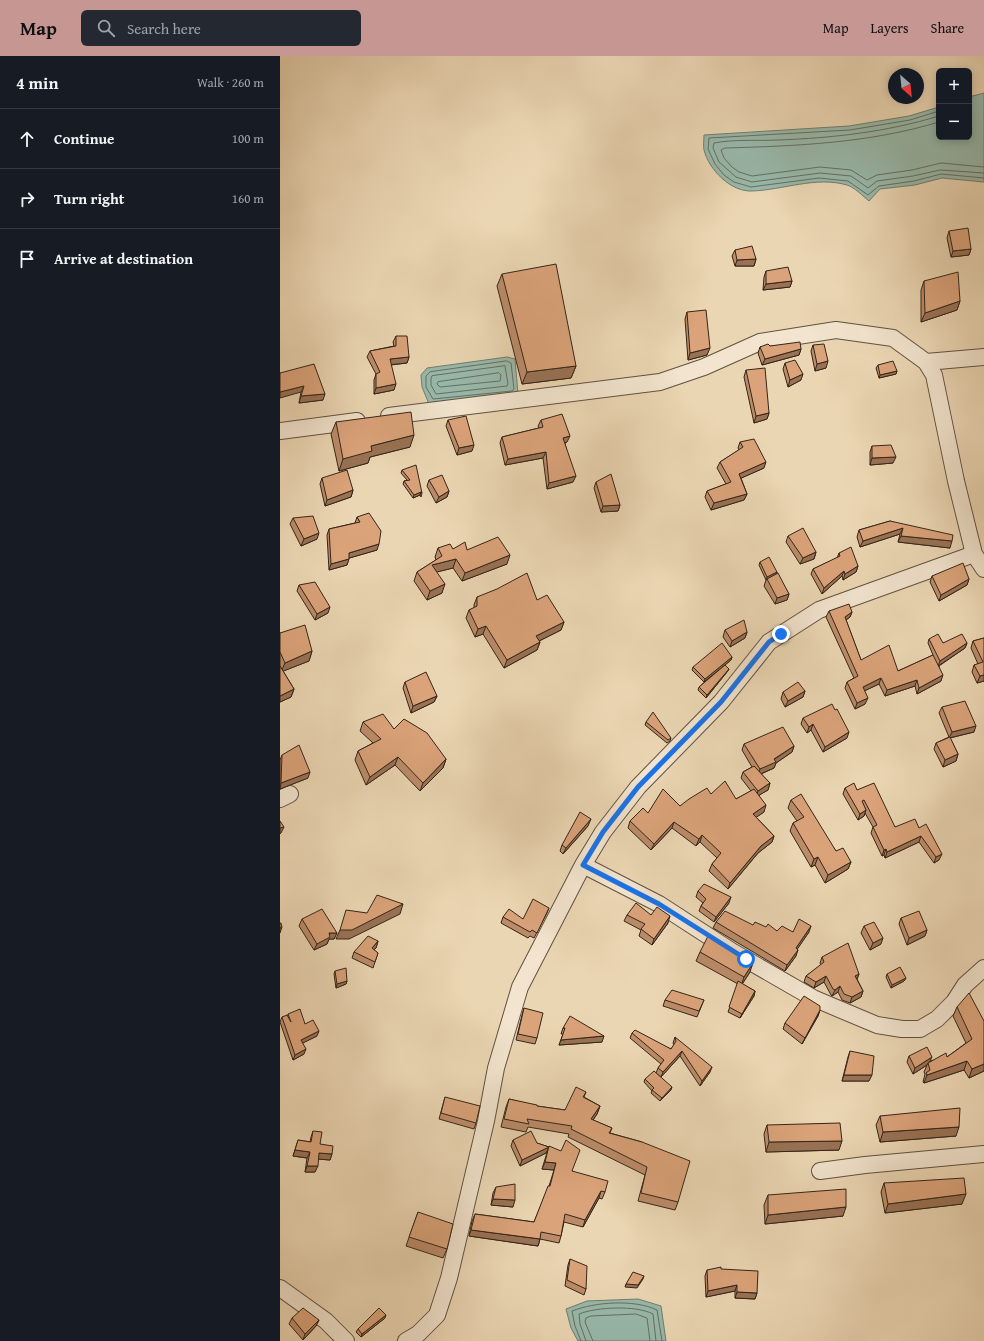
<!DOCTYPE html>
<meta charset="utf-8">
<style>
body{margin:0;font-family:"Gentium Book Plus",serif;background:#242831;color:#f1f3f6}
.controls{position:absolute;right:12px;top:12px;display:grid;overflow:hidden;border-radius:6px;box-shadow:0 2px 10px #0003}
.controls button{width:36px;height:36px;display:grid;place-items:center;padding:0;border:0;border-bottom:1px solid #363941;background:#171b24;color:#f1f3f6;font:20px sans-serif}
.compass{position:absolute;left:608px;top:12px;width:36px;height:36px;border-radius:50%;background:#171b24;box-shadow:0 2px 10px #0003;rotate:153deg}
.stop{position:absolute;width:12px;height:12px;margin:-9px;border:3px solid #1a73e8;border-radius:50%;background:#fff}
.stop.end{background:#1a73e8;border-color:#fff;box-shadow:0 1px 4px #0008}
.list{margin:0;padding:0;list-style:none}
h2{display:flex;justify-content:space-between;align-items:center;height:52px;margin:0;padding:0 16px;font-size:17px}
h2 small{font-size:13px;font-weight:400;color:#9ea1a6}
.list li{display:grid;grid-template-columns:26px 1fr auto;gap:12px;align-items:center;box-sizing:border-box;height:60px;padding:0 16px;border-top:1px solid #363941}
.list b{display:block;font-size:15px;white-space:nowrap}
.list em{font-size:13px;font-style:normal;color:#9ea1a6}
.icon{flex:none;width:22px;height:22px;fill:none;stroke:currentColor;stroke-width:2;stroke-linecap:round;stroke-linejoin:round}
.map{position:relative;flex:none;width:704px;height:1285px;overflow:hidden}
header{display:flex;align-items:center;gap:24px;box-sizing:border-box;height:56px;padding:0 20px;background:#c59692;color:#111}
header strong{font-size:19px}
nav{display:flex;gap:22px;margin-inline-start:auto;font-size:14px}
.search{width:280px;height:36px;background:#242831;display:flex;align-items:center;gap:10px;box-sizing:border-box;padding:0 14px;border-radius:6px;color:#9ea1a6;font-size:15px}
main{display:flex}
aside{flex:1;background:#171b24}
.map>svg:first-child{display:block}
.water{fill:#98b9ab;stroke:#707e71}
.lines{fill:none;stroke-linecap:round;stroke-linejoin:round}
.shore{stroke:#666f62;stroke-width:1}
.street-casing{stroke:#625140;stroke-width:18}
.street{stroke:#f2e4ce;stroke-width:16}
.wall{fill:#bc8c69;stroke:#342519}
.shaded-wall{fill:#997255;stroke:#342519}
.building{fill:#dba37a;stroke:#342519}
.route{stroke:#1a73e8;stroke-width:5}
</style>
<header>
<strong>Map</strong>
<div class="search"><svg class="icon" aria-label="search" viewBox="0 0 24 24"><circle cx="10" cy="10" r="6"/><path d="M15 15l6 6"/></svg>Search here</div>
<nav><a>Map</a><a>Layers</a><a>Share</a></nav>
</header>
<main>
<aside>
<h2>4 min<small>Walk · 260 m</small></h2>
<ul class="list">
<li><svg class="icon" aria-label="ahead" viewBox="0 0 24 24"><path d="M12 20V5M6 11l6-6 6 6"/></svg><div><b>Continue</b></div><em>100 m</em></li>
<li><svg class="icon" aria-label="right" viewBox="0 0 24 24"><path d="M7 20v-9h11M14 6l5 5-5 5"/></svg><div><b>Turn right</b></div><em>160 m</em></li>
<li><svg class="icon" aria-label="arrive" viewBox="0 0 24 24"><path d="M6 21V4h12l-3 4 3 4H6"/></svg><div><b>Arrive at destination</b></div></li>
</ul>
</aside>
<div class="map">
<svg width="704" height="1285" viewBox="0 0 704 1285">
<rect width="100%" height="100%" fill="#ebd6b3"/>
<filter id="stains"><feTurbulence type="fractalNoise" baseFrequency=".005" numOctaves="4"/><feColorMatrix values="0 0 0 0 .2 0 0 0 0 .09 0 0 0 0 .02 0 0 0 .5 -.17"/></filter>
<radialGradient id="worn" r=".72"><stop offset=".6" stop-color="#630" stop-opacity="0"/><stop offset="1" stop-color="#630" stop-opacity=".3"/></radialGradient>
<path class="water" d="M 704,37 L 704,126 L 662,122 L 635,129 L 600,133 L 589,145 C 583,140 574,131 567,129 C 536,120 503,134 472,135 C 451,136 429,114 424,94 C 423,89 424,84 424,79 L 569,70 L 629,60 L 659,51 L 659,81 L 689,81 L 689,41 Z
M 227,301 L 235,303 L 238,338 L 149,348 L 142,331 L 141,319 L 147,312 Z
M 358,1243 L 381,1250 L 386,1285 L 298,1285 L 291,1272 L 286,1253 L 307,1245 Z"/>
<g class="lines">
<path class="shore" d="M 659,55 L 630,64 L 570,74 L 429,82 L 428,93 L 435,108 L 444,119 L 454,126 L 471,131 L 539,122 L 568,125 L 588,139 L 599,130 L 634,125 L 661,118 L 704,122
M 659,60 C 607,76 552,82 498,84 C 477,85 455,83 434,87 L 433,92 L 439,106 L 456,121 L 472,126 L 540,117 L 571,120 L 588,132 L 597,125 L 633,120 L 660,114 L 704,117
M 659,66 C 590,87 517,90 445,92 L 441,94 L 444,102 L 452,111 L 459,116 L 472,120 L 540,111 L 571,114 L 587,124 L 597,119 L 632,114 L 661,107 L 704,111
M 227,305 L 231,307 L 234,333 L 232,335 L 153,343 L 146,331 L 146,320 L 150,316 Z
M 225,310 L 228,328 L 227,330 L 156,338 L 151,329 L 151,322 L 152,320 Z
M 219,317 L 221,319 L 220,325 L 160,331 L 157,328 L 158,326 Z
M 301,1285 L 295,1270 L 292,1255 C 315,1246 354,1243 377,1254 L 382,1285
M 306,1285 L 300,1268 L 299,1258 C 316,1251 356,1249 373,1258 L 376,1285
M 313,1285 L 305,1266 L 306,1262 L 311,1260 L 356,1258 L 367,1262 L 370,1285"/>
<g class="street-casing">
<path id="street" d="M 646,306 L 704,301
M 109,360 L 380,326 L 424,311 L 480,286 L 556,274 L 613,282 L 646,306 L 654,319 L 676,425 L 694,498 L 704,513
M 0,375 L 77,365
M 0,743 L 10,738
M 303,809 L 379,848 L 453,896 L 533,942 L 597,969 L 622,973 L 640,973 L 657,963 L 674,946 L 685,929 L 704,912
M 540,1115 L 585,1109 L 704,1098
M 0,1232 L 46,1265 L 66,1285
M 126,1285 L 138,1278 L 157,1259 L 169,1222 L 206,1065 L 216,1012 L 240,931 L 303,809 L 323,776 L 358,731 L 441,646 L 489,586 L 539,554 L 694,498"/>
</g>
<use href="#street" class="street"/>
</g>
<path class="wall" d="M 669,175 L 691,193 L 689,199 L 671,201 L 667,182 Z
M 455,194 L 476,203 L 474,210 L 455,210 L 452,200 Z
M 486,215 L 512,225 L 510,231 L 483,234 L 484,221 Z
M 222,218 L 296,310 L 291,322 L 242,328 L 217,230 Z
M 644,225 L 680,245 L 677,254 L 641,266 L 641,234 Z
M 407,256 L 427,299 L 408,304 L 405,263 Z
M 116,280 L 129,301 L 127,307 L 111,309 L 114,334 L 94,338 L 94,324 L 96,318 L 87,301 L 90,295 L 114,290 L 113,286 Z
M 533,289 L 546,312 L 535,315 L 531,295 Z
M 490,290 L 521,293 L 519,299 L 482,309 L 478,297 L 480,291 Z
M 505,307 L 521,324 L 508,331 L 503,313 Z
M 598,309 L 617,315 L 616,318 L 599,322 L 596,312 Z
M 466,314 L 489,357 L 487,363 L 474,367 L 464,321 Z
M 0,317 L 43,344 L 19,347 L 21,336 Z
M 168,364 L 192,395 L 177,399 L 166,370 Z
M 261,364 L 287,386 L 285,387 L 293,426 L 267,433 L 263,402 L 225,409 L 220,387 L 222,381 L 259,372 L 258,370 Z
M 56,366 L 130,391 L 90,401 L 88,407 L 59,415 L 51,378 Z
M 460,386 L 484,412 L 461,422 L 467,438 L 464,444 L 431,454 L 425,441 L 427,435 L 446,428 L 437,412 L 440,406 L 459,394 L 458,392 Z
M 592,390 L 613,407 L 590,409 L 590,396 Z
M 122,414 L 142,437 L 141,441 L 140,439 L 133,442 L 123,428 L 124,425 L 127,424 L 121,417 Z
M 42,422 L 73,434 L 71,441 L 45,450 L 40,428 Z
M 149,424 L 169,435 L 167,441 L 156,447 L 147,430 Z
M 316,426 L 340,449 L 338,455 L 321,456 L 314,432 Z
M 77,461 L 97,494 L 69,502 L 67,509 L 49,514 L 47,479 L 49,473 L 75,467 Z
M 13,462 L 37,483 L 21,490 L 10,468 Z
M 610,465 L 670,492 L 618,486 L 620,478 L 580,491 L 577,481 L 579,474 Z
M 508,480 L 536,496 L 534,503 L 520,508 L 506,486 Z
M 158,492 L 187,494 L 227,508 L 182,525 L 173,512 L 156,516 L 162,537 L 147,544 L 134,525 L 137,516 L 156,504 L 155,501 Z
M 559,497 L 578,510 L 576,516 L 563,524 L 562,520 L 542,538 L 531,518 L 533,513 L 557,502 Z
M 480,506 L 497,516 L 497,518 L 509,538 L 507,544 L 495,548 L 484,530 L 486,524 L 479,509 Z
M 652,520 L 689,523 L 687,529 L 659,545 L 650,526 Z
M 19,529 L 48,557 L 35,564 L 17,535 Z
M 197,541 L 257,544 L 284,566 L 281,574 L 259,585 L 260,586 L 257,594 L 224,612 L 203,578 L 195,581 L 186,562 L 189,554 L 194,552 L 194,549 Z
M 549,555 L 572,556 L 570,561 L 566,564 L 581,604 L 618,615 L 653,599 L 648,587 L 649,583 L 663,587 L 687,587 L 685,592 L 659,610 L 661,625 L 637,638 L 635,630 L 605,640 L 599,628 L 584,635 L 585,648 L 575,653 L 565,632 L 567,626 L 574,622 L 546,561 Z
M 445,574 L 467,576 L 465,582 L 450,591 L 443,581 Z
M 0,577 L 32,595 L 29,605 L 3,615 L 14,633 L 11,641 L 0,646 Z
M 704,582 L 704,625 L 697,627 L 692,616 L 694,609 L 698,608 L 691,592 L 693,585 Z
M 452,601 L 451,604 L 445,609 L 449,613 L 447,616 L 426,642 L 418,634 L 419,631 L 437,615 L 424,626 L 412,614 L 413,611 Z
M 125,626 L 157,640 L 154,646 L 131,657 L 123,632 Z
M 525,635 L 523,641 L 505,651 L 501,643 L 503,636 Z
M 662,651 L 694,676 L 670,682 L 678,698 L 676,705 L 663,711 L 654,693 L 656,687 L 669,681 L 659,657 Z
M 523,662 L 567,682 L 543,696 L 531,674 L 527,677 L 521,668 Z
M 83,666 L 114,673 L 166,703 L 163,712 L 140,735 L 115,709 L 86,729 L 75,704 L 78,695 L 93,687 L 80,675 Z
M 366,666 L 391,682 L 390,685 L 387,687 L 365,669 Z
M 464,688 L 514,690 L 512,696 L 496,707 L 494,712 L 481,718 L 490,727 L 488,734 L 479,739 L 484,756 L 476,761 L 494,780 L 492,786 L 478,797 L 448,833 L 429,815 L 432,808 L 437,802 L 420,786 L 416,790 L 392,772 L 371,794 L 348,772 L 350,765 L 368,757 L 400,750 L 431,738 L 456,743 L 471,735 L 461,722 L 463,716 L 472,711 L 462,694 Z
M 2,699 L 28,722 L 0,733 L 0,704 Z
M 565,732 L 577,734 L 615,771 L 639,772 L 659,804 L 654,807 L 639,786 L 605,802 L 604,799 L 602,800 L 591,777 L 593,771 L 585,757 L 584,760 L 578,764 L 563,738 Z
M 511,744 L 556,795 L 571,806 L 568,813 L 545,827 L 535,809 L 531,811 L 510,775 L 513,767 L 517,765 L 508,752 Z
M 308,770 L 283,798 L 280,795 L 282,789 Z
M 418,835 L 449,847 L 434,866 L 419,855 L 421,850 L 423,847 L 416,841 Z
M 269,852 L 267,857 L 254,882 L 250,880 L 248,882 L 221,867 L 223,861 L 243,863 Z
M 347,859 L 371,859 L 388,867 L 372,889 L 359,880 L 361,874 L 344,865 Z
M 621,862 L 647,874 L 645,880 L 627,889 L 619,868 Z
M 22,863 L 57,877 L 54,883 L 49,883 L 47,888 L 34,894 L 19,870 Z
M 436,866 L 497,875 L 513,876 L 529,876 L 517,893 L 516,900 L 505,915 L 433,872 Z
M 584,870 L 601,888 L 590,894 L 581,877 Z
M 98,885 L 96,892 L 94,894 L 98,897 L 93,912 L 72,902 L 74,896 Z
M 420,896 L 470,916 L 462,928 L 475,935 L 474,940 L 460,962 L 448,956 L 458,928 L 416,905 Z
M 542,901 L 579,918 L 577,923 L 583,935 L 581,941 L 570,947 L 562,944 L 558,936 L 552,940 L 551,939 L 544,926 L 534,932 L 524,926 L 526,920 L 541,909 L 540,907 Z
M 55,915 L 67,925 L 66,928 L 56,932 L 54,918 Z
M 607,918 L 626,922 L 624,925 L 611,932 L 606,921 Z
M 385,944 L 424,944 L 417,961 L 383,950 Z
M 677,951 L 704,965 L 704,1015 L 689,1022 L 684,1014 L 644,1027 L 643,1026 L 645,1018 L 644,1016 L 647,1009 L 633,1018 L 627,1006 L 629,1000 L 650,1005 L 667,1001 L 686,987 L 673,960 Z
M 244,952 L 257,982 L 255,988 L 236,984 L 242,959 Z
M 540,954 L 538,960 L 522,988 L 503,973 L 505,967 Z
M 8,958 L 25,968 L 37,980 L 22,987 L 24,998 L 13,1004 L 0,966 L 2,961 L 8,960 Z
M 283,972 L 322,986 L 279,989 L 283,978 L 281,978 Z
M 352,977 L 391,993 L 394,989 L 393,987 L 395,981 L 430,1016 L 420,1030 L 400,1000 L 381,1021 L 377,1018 L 391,1034 L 380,1045 L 371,1037 L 372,1035 L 364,1026 L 365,1023 L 376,1017 L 378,1012 L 381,1008 L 350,982 Z
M 570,995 L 589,1025 L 562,1025 L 568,1001 Z
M 306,1036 L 304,1041 L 320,1050 L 317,1058 L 313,1064 L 332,1072 L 330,1077 L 362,1086 L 398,1146 L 395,1154 L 358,1145 L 365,1119 L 288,1081 L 289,1078 L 248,1071 L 246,1076 L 221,1071 L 226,1051 L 229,1043 L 257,1050 L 285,1054 Z
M 165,1041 L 196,1067 L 194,1073 L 159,1063 Z
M 600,1060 L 676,1080 L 600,1086 L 596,1069 Z
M 487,1069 L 559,1094 L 486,1096 L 484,1078 Z
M 33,1075 L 40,1088 L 52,1098 L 50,1104 L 38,1103 L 35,1116 L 25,1116 L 27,1102 L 13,1100 L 18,1084 L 30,1086 L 31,1081 Z
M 233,1084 L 257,1087 L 269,1091 L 266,1097 L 240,1110 L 231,1090 Z
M 269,1090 L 292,1115 L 325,1136 L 322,1143 L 319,1142 L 303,1171 L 284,1166 L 281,1180 L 279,1187 L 260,1183 L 258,1190 L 189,1180 L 192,1165 L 195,1158 L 254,1166 L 269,1130 L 274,1114 L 262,1113 Z
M 604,1127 L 682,1148 L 605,1157 L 601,1136 Z
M 216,1131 L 233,1151 L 211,1149 L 213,1137 Z
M 488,1139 L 563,1160 L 485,1168 L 484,1149 Z
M 138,1156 L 167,1193 L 163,1202 L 126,1190 Z
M 290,1203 L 306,1233 L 304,1239 L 285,1230 L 288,1209 Z
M 427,1214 L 477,1237 L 475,1243 L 455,1242 L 455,1235 L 426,1241 L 425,1220 Z
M 12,1262 L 39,1264 L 36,1270 L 23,1284 L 9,1268 Z
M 105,1262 L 81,1281 L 76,1276 L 78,1273 Z"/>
<path class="shaded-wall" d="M 691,193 L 689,199 L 671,201 L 673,195 Z
M 476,203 L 474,210 L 455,210 L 457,204 Z
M 512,225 L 510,231 L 483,234 L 486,228 Z
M 680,245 L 677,254 L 641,266 L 645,257 Z
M 430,292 L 427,299 L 408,304 L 410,297 Z
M 521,293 L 519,299 L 482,309 L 485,303 Z
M 129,301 L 127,307 L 107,309 L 110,303 Z
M 548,305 L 546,312 L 535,315 L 537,308 Z
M 296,310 L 291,322 L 242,328 L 247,316 Z
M 617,315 L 616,318 L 599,322 L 600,319 Z
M 523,318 L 521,324 L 508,331 L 510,324 Z
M 116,328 L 114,334 L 94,338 L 96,332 Z
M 24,330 L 21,336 L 0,342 L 0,336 Z
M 45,338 L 43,344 L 19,347 L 21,340 Z
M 489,357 L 487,363 L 474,367 L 476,360 Z
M 134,379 L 130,391 L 90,401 L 88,407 L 59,415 L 63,403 L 91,390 Z
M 290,380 L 287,386 L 281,388 L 283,382 Z
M 194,389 L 192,395 L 177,399 L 179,392 Z
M 266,396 L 263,402 L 225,409 L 228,403 Z
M 616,401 L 613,407 L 590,409 L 592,402 Z
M 486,406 L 484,412 L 457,424 L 459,418 Z
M 296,420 L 293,426 L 267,433 L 269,427 Z
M 73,434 L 71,441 L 45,450 L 47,444 Z
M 169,435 L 167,441 L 156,447 L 159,441 Z
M 141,436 L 140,439 L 133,442 L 134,439 Z
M 467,438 L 464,444 L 431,454 L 434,447 Z
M 340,449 L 338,455 L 321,456 L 323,450 Z
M 623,472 L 620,478 L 580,491 L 583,485 Z
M 39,477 L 37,483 L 21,490 L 24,483 Z
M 621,480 L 672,485 L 670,492 L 618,486 Z
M 99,488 L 97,494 L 66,503 L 69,497 Z
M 536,496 L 534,503 L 520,508 L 523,502 Z
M 230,499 L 227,508 L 182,525 L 185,517 Z
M 69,503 L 67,509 L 49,514 L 51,508 Z
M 176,503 L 173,512 L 149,518 L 152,509 Z
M 578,510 L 576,516 L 563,524 L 565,518 Z
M 564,515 L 562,520 L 542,538 L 544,532 Z
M 497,516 L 496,519 L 486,524 L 487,521 Z
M 689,523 L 687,529 L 659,545 L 661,539 Z
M 165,528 L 162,537 L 147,544 L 150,535 Z
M 509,538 L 507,544 L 495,548 L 497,542 Z
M 50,551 L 48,557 L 35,564 L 37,558 Z
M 572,556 L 570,561 L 563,566 L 565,561 Z
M 284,566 L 281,574 L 253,588 L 256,580 Z
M 206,570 L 203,578 L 195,581 L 198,573 Z
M 467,576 L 465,582 L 450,591 L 452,585 Z
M 260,586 L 257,594 L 224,612 L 227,604 Z
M 687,587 L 685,592 L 658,610 L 660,605 Z
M 32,595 L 29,605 L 1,616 L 5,607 Z
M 452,601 L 451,604 L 424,626 L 425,623 Z
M 449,613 L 447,616 L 426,642 L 427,639 Z
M 663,619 L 661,625 L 637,638 L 639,632 Z
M 704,619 L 704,625 L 697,627 L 700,620 Z
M 601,622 L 599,628 L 580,637 L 583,631 Z
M 637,624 L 635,630 L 605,640 L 607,634 Z
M 14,633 L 11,641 L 0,646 L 0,640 Z
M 525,635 L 523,641 L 505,651 L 508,645 Z
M 157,640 L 154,646 L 131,657 L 133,650 Z
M 588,642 L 585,648 L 575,653 L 577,647 Z
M 533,668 L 531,674 L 527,677 L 529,671 Z
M 696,670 L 694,676 L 669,682 L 672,676 Z
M 569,676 L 567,682 L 543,696 L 545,691 Z
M 514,690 L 512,696 L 496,707 L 494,712 L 478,719 L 480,713 Z
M 678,698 L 676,705 L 663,711 L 665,704 Z
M 118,701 L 115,709 L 86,729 L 90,721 Z
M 166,703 L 163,712 L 140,735 L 143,727 Z
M 30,716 L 28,722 L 0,733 L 1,727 Z
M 490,727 L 488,734 L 476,741 L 478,735 Z
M 486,749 L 484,756 L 471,765 L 473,758 Z
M 586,754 L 584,760 L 578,764 L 580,758 Z
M 311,763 L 308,770 L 283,798 L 286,792 Z
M 394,766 L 392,772 L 371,794 L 374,788 Z
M 4,771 L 1,777 L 0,778 L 0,772 Z
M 422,779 L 420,786 L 416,790 L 419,783 Z
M 494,780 L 492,786 L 478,797 L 448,833 L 450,827 L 481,790 Z
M 641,780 L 639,786 L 605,802 L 607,796 Z
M 606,793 L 604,799 L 602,800 L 604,794 Z
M 662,798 L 659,804 L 654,807 L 656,801 Z
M 538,801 L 535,809 L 531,811 L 534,803 Z
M 571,806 L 568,813 L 545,827 L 548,819 Z
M 451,841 L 449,847 L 434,866 L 436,861 Z
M 123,848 L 120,858 L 69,883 L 56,883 L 60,874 Z
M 390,860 L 388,867 L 372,889 L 374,883 Z
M 531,870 L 529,876 L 514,898 L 516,892 Z
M 2,871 L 0,877 L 0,872 Z
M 647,874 L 645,880 L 627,889 L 629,882 Z
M 49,877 L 57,877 L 54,883 L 49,883 L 47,888 L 34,894 L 37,888 Z
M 603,882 L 601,888 L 590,894 L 593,887 Z
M 98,885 L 96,892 L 89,898 L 92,892 Z
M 518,894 L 516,900 L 505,915 L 507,909 Z
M 473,907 L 470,916 L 461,930 L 464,921 Z
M 579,918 L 577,923 L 575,920 Z
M 546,920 L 544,926 L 534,932 L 536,926 Z
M 626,922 L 624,925 L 611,932 L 612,929 Z
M 67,925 L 66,928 L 56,932 L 57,928 Z
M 560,930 L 558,936 L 552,940 L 555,934 Z
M 475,935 L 474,940 L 460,962 L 462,958 Z
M 583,935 L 581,941 L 570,947 L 572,941 Z
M 540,954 L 538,960 L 522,988 L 525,982 Z
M 39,975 L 37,980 L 19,989 L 21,984 Z
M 324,980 L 322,986 L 279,989 L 281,984 Z
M 26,993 L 24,998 L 13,1004 L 15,999 Z
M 402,995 L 400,1000 L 381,1021 L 383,1016 Z
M 652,1001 L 649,1007 L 648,1007 L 647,1009 L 633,1018 L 635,1012 Z
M 687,1005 L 684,1014 L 644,1027 L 647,1019 Z
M 704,1008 L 704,1015 L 689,1022 L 692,1013 Z
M 432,1011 L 430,1016 L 420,1030 L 422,1025 Z
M 564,1019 L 592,1019 L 589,1025 L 562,1025 Z
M 392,1031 L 391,1034 L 380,1045 L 382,1042 Z
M 320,1050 L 317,1058 L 308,1071 L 311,1063 Z
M 679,1071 L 676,1080 L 600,1086 L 603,1076 Z
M 562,1085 L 559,1094 L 486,1096 L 489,1086 Z
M 269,1091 L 266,1097 L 240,1110 L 242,1104 Z
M 15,1094 L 30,1096 L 27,1102 L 13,1100 Z
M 39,1097 L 52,1098 L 50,1104 L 37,1103 Z
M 265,1106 L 276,1107 L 274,1114 L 262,1113 Z
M 27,1110 L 38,1110 L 35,1116 L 25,1116 Z
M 321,1135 L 319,1142 L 303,1171 L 305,1164 Z
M 686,1138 L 682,1148 L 605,1157 L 608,1148 Z
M 213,1143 L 235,1144 L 233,1151 L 211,1149 Z
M 566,1151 L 563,1160 L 485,1168 L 488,1159 Z
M 191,1174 L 260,1183 L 258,1190 L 189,1180 Z
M 364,1220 L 363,1223 L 357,1232 L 345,1231 L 346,1228 Z
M 457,1229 L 455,1235 L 426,1241 L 428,1235 Z
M 457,1236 L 477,1237 L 475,1243 L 455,1242 Z
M 106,1259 L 105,1262 L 81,1281 L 82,1278 Z
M 39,1264 L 36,1270 L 23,1284 L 25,1278 Z"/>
<path class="building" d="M 688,172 L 691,193 L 673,195 L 669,175 Z
M 472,190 L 476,203 L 457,204 L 455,194 Z
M 276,208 L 296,310 L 247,316 L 222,218 Z
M 508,211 L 512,225 L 486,228 L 486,215 Z
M 678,216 L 680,245 L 645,257 L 644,225 Z
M 426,254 L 430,292 L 410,297 L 407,256 Z
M 116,280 L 127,280 L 129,301 L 110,303 L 116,328 L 96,332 L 96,318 L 100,316 L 90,295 L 116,290 Z
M 520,286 L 521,293 L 485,303 L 480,291 L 488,288 L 490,290 Z
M 544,288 L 548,305 L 537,308 L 533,289 Z
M 515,304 L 523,318 L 510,324 L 505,307 Z
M 613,305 L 617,315 L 600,319 L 598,309 Z
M 34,308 L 45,338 L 21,340 L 24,330 L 0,336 L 0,317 Z
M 485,312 L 489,357 L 476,360 L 466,314 Z
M 131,356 L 134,379 L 91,390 L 92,395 L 63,403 L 56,366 Z
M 282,358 L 290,380 L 283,382 L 296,420 L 269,427 L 266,396 L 228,403 L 222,381 L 263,371 L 261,364 Z
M 186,360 L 194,389 L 179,392 L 168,364 Z
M 474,383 L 486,406 L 459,418 L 467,438 L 434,447 L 427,435 L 451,426 L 440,406 L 463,391 L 460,386 Z
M 611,389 L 616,401 L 592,402 L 592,390 Z
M 136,409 L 142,437 L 141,436 L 134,439 L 124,425 L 130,424 L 122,414 Z
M 67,414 L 73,434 L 47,444 L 42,422 Z
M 331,418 L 340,449 L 323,450 L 316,426 Z
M 162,419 L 169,435 L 159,441 L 149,424 Z
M 89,457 L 101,475 L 99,488 L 69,497 L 69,503 L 51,508 L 49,473 L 80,466 L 77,461 Z
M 33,460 L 39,477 L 24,483 L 13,462 Z
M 610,465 L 673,479 L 672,485 L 621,480 L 623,472 L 583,485 L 579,474 Z
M 523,472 L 536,496 L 523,502 L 508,480 Z
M 218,481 L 230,499 L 185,517 L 176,503 L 152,509 L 165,528 L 150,535 L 137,516 L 162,500 L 158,492 L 170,488 L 173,493 L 185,486 L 187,494 Z
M 571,491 L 578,510 L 565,518 L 564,515 L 544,532 L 533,513 L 560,500 L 559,497 Z
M 489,501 L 497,516 L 487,521 L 480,506 Z
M 683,507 L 689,523 L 661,539 L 652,520 Z
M 247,517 L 257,544 L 267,539 L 284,566 L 256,580 L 260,586 L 227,604 L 206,570 L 198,573 L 189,554 L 197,550 L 197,541 L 217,533 Z
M 498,517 L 509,538 L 497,542 L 487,523 Z
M 35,526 L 50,551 L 37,558 L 19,529 Z
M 569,548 L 572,556 L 565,561 L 581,604 L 609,589 L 618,615 L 653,599 L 663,619 L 639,632 L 637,624 L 607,634 L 601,622 L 583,631 L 588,642 L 577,647 L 567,626 L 578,620 L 549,555 Z
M 464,564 L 467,576 L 452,585 L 445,574 Z
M 25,569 L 32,595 L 5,607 L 0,596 L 0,577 Z
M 658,578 L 663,587 L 682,578 L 687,587 L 660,605 L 649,583 Z
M 704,582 L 704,619 L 700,620 L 694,609 L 703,606 L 693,585 Z
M 442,587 L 452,601 L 425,623 L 413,611 Z
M 445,609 L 449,613 L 427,639 L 419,631 Z
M 0,610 L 14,633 L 0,640 Z
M 146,616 L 157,640 L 133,650 L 125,626 Z
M 518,626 L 525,635 L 508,645 L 503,636 Z
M 685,645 L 696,670 L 672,676 L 662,651 Z
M 552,648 L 555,654 L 557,653 L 569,676 L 545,691 L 533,668 L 529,671 L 523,662 Z
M 373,656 L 391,682 L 388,684 L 366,666 Z
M 103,658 L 114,673 L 124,663 L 147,677 L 166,703 L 143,727 L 118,701 L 90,721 L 78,695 L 101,683 L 83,666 Z
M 503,671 L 514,690 L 494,703 L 496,706 L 480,713 L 464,688 Z
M 670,681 L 678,698 L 665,704 L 656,687 Z
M 19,689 L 30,716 L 1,727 L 2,699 Z
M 474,710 L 490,727 L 478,735 L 463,716 Z
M 445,725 L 456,743 L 474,733 L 486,749 L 473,758 L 494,780 L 481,790 L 450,827 L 432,808 L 441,797 L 422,779 L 419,783 L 394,766 L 374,788 L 350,765 L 363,752 L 368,757 L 383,733 L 400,750 L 409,743 L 427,732 L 431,738 Z
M 574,727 L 577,734 L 594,727 L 615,771 L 635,763 L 639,772 L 646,768 L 662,798 L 656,801 L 641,780 L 607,796 L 606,793 L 604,794 L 593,771 L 597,769 L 584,744 L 582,745 L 586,754 L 580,758 L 565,732 Z
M 521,738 L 556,795 L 563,792 L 571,806 L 548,819 L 538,801 L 534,803 L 513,767 L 524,761 L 511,744 Z
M 300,756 L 311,763 L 286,792 L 282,789 Z
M 0,765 L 4,771 L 0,772 Z
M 424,828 L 451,841 L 436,861 L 421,850 L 426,843 L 418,835 Z
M 97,839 L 123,848 L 72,874 L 60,874 L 66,854 L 87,857 Z
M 253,843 L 269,852 L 257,877 L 252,874 L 250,876 L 223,861 L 229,853 L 243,863 Z
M 356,847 L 371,859 L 377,851 L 390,860 L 374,883 L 361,873 L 365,868 L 347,859 Z
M 42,853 L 57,877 L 49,877 L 50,881 L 37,888 L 22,863 Z
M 445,855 L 473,869 L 475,866 L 486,871 L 488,868 L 497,875 L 502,870 L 513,876 L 519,863 L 531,870 L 516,892 L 518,894 L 507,909 L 436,866 Z
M 639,855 L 647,874 L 629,882 L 621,862 Z
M 594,866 L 603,882 L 593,887 L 584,870 Z
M 0,867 L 1,867 L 2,871 L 0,872 Z
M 88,880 L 98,885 L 92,892 L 98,897 L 95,906 L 74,896 Z
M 428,880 L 473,907 L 464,921 L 420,896 Z
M 568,887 L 579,918 L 575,920 L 583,935 L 572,941 L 564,938 L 560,930 L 555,934 L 553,933 L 546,920 L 536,926 L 526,920 L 544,906 L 542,901 Z
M 620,911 L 626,922 L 612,929 L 607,918 Z
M 66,912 L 67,925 L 57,928 L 55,915 Z
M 458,925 L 475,935 L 462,958 L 449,951 Z
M 392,934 L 424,944 L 419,955 L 385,944 Z
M 689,937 L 704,965 L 704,1008 L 692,1013 L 687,1005 L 647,1019 L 646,1017 L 650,1014 L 648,1007 L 666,997 L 667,1001 L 692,983 L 677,951 Z
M 524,940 L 540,950 L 540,954 L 525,982 L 505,967 Z
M 244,952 L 263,957 L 257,982 L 238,978 Z
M 20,953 L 25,968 L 33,964 L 39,975 L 21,984 L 26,993 L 15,999 L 2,961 L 7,959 L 11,966 L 8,958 Z
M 290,960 L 324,980 L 281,984 L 285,972 L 283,972 Z
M 355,974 L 391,993 L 396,985 L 395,981 L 432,1011 L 422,1025 L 402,995 L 383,1016 L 378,1012 L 384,1004 L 352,977 Z
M 647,991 L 652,1001 L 635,1012 L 629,1000 Z
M 570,995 L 594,1000 L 592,1019 L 564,1019 Z
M 374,1015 L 392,1031 L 382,1042 L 372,1034 L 374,1032 L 365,1023 Z
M 296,1031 L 306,1036 L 303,1041 L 320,1050 L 311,1063 L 332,1072 L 329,1077 L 362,1086 L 410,1105 L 398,1146 L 361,1137 L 367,1111 L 291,1073 L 292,1070 L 247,1063 L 249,1068 L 224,1063 L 229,1043 L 257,1049 L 257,1050 L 285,1054 Z
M 165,1041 L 200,1050 L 196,1067 L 161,1057 Z
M 680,1052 L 679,1071 L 603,1076 L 600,1060 Z
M 560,1067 L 562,1085 L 489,1086 L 487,1069 Z
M 33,1075 L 42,1076 L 40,1088 L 53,1090 L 52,1098 L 39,1097 L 38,1110 L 27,1110 L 30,1096 L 15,1094 L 18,1084 L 31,1086 Z
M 251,1075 L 257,1087 L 269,1091 L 242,1104 L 233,1084 Z
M 286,1084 L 300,1094 L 292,1115 L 328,1125 L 325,1136 L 321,1135 L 305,1164 L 285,1158 L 281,1180 L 261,1176 L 260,1183 L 191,1174 L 195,1158 L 254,1166 L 268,1130 L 270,1130 L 276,1107 L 265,1106 L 269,1090 L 281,1095 Z
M 684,1122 L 686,1138 L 608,1148 L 604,1127 Z
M 235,1128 L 235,1144 L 213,1143 L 216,1131 Z
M 566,1133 L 566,1151 L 488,1159 L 488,1139 Z
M 138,1156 L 173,1168 L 167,1193 L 129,1181 Z
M 290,1203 L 307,1210 L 306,1233 L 287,1224 Z
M 441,1211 L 441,1213 L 478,1215 L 477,1237 L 457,1236 L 457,1229 L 428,1235 L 427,1214 Z
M 353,1216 L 364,1220 L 358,1229 L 346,1228 Z
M 23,1252 L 39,1264 L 25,1278 L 12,1262 Z
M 99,1252 L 106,1259 L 82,1278 L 78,1273 Z"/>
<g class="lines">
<path class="route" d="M 466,903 L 379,848 L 303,809 L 323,776 L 358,731 L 441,646 L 489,586 L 501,578"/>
</g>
<rect width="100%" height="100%" filter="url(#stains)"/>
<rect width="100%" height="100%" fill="url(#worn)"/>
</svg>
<div class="controls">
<button>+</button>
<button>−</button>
</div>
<svg class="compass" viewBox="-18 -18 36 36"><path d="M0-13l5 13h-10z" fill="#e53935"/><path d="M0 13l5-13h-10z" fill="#9ea1a6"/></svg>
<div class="stop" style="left:466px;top:903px"></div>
<div class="stop end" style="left:501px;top:578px"></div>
</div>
</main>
